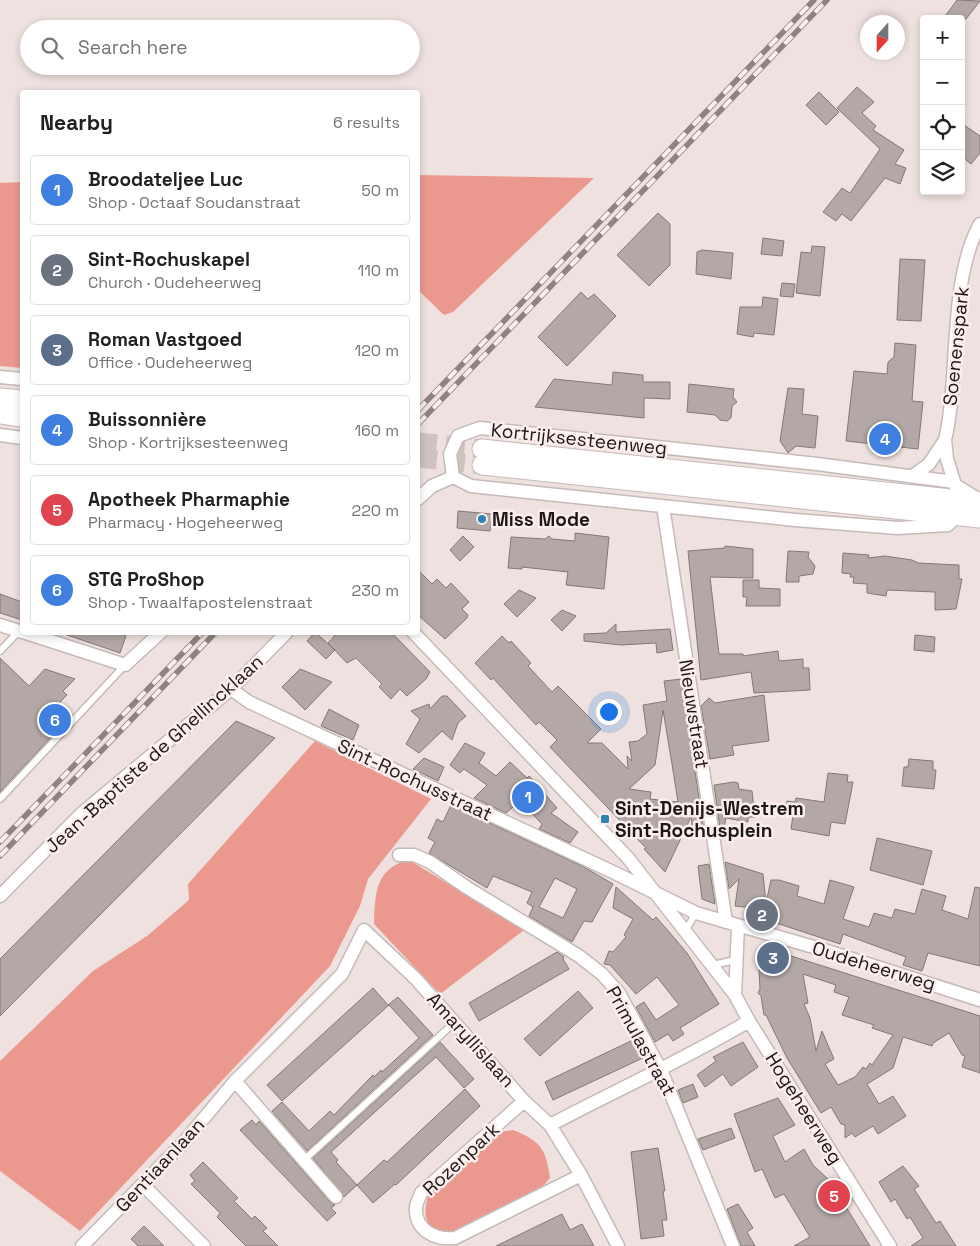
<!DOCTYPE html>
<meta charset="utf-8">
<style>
body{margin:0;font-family:"Space Grotesk",sans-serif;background:#f6f6f6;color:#202124}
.controls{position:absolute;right:15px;top:15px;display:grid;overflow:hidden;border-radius:5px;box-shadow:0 2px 8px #0003}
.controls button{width:45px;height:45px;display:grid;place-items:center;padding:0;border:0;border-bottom:1px solid #e0e0e0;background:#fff;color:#202124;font:25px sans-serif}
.compass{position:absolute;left:860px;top:15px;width:45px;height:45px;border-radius:50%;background:#fff;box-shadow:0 2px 8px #0003;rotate:201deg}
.you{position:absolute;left:608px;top:711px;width:18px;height:18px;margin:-12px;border:4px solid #fff;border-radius:50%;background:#1a73e8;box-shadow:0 0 0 8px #1a73e833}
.badge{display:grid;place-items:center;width:32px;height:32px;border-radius:50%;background:#2d84b2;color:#fff;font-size:16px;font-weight:700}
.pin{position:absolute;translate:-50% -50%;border:2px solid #fff;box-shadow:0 1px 5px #0006}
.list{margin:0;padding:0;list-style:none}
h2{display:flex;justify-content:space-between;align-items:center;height:65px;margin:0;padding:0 20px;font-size:21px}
h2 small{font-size:16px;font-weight:400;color:#757577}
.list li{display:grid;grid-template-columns:32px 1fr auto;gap:15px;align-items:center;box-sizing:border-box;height:70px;margin:0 10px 10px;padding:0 10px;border:1px solid #e0e0e0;border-radius:5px}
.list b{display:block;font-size:19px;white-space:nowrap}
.list p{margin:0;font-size:16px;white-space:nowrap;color:#757577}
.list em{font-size:16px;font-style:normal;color:#757577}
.icon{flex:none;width:28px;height:28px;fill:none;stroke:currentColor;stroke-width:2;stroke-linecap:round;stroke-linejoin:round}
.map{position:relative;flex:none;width:980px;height:1246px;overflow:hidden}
.search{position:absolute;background:#fff;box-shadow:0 2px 8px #0003;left:20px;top:20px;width:400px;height:55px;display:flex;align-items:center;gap:12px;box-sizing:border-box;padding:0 18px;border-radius:28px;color:#757577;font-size:19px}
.panel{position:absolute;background:#fff;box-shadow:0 2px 8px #0003;left:20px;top:90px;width:400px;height:545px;border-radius:5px}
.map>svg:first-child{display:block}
.green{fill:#eb998e}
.building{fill:#b3a8a6;stroke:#837876;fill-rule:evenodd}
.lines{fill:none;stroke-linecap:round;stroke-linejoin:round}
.primary-tunnel{stroke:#cec3c1;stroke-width:19;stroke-dasharray:19 9;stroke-linecap:butt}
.service-casing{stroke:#c6bab8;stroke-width:9}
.minor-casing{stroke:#c6bab8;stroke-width:15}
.primary-casing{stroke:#c6bab8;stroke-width:21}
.service{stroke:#fff;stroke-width:6}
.minor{stroke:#fff;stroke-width:12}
.primary{stroke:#fff;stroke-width:19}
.rail-casing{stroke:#8d8482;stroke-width:5.5}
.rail{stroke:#fbeeec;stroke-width:4;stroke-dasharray:11;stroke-linecap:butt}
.poi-dot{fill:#2d84b2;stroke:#fbeeec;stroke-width:2}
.labels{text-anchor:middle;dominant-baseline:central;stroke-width:5;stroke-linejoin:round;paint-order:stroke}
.street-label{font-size:19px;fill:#1c1817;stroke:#fbeeec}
.poi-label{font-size:19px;font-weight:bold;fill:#1c1817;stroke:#fbeeec;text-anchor:start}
</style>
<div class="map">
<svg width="980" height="1246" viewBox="0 0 980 1246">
<rect width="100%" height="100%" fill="#eee1df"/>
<path class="green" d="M 418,175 L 594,178 L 453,312 L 444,315 L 418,290 Z
M 22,182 L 22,368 L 0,366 L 0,183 Z
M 315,741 L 431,799 L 368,879 L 360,906 L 330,966 L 80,1231 L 0,1171 L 0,1061 L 93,971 L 147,936 L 189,900 L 188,884 Z
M 409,860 L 524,930 L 440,994 L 374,924 C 375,894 375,868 409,860 Z
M 513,1130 C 541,1141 546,1149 550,1178 L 543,1186 L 454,1232 C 428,1233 421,1220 428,1196 L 499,1132 Z"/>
<path class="building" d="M 957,0 L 980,1 L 966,19 L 943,19 Z
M 857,87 L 874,102 L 862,113 L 876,126 L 873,130 L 904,150 L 895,164 L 906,168 L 900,184 L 885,178 L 851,221 L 842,214 L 836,221 L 823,212 L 842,188 L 850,193 L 880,149 L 837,108 Z
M 819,92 L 839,112 L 826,125 L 806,105 Z
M 961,123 L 980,136 L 980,153 L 971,164 L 961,156 Z
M 658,213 L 670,224 L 670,265 L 649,286 L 617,255 Z
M 763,238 L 784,241 L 782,256 L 761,254 Z
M 812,246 L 825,247 L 820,296 L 796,293 L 801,252 L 811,253 Z
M 702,250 L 733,253 L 731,279 L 696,274 L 697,252 Z
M 900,259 L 925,260 L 921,321 L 897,320 Z
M 782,283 L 795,284 L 793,297 L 780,296 Z
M 581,292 L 588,299 L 594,294 L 616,316 L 567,366 L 538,337 Z
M 763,297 L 778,299 L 774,335 L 754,333 L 753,337 L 737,334 L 740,307 L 762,307 Z
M 895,343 L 916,345 L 912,401 L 923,402 L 918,449 L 846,441 L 854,371 L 887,374 L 888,362 L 894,357 Z
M 613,372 L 643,375 L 643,382 L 670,382 L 670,399 L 644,398 L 644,418 L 535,407 L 554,379 L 612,385 Z
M 689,384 L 734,389 L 733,397 L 737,402 L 732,406 L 731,418 L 727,421 L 720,420 L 715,415 L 687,412 Z
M 788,388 L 804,389 L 802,414 L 818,416 L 815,448 L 796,446 L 788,453 L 780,441 Z
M 458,511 L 492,514 L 490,531 L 457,528 Z
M 575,533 L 609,537 L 604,589 L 566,585 L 568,572 L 522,567 L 522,569 L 508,568 L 511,537 L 545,539 L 549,536 L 552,539 L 575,541 Z
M 463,536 L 474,547 L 460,561 L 450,550 Z
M 725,546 L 753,549 L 753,578 L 710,577 L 719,654 L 743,654 L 743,656 L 778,651 L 779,661 L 803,659 L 803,668 L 809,668 L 810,690 L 754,693 L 751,672 L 701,680 L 688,551 L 725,548 Z
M 788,551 L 809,552 L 808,557 L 815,566 L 813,574 L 799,576 L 799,582 L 786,582 Z
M 843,553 L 869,555 L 868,558 L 885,556 L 912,560 L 918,563 L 959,565 L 959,579 L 962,579 L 956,609 L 935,610 L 935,592 L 887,590 L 886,596 L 867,593 L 867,584 L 853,583 L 854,577 L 850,577 L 851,574 L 842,573 Z
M 418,570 L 432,584 L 437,579 L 446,588 L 451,583 L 469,602 L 462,609 L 468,615 L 467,618 L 445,639 L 418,615 Z
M 743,580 L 759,580 L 759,588 L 780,589 L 780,606 L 746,606 L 747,597 L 743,597 Z
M 519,590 L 536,598 L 517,617 L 504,604 Z
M 0,594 L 22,602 L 22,620 L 0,613 Z
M 562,610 L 576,616 L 562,631 L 551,620 Z
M 616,624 L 616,632 L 670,629 L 673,650 L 657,653 L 656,643 L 621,645 L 584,641 L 584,634 L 606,633 Z
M 67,632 L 116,632 L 126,636 L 120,653 L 67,635 Z
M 315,632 L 335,650 L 326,659 L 307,641 Z
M 338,632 L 391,632 L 430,672 L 426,679 L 407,696 L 400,689 L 391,699 L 379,687 L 382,684 L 356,658 L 347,663 L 328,643 Z
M 915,635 L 935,637 L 934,652 L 914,650 Z
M 502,636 L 509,643 L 511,641 L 531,663 L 528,666 L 552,692 L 558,686 L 601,729 L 587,743 L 602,743 L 628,769 L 627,756 L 632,761 L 629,742 L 638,741 L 647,734 L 643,705 L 667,701 L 664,681 L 681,679 L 704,831 L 693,833 L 691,817 L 665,872 L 644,849 L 646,848 L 550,747 L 557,740 L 539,722 L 536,725 L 493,678 L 491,680 L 475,663 ZM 663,710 L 672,764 L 678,802 L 650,799 L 651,792 L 629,789 L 655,765 Z
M 0,658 L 29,686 L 45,669 L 75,679 L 63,691 L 67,695 L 53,709 L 66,721 L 0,792 Z
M 300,669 L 332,682 L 305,710 L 282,687 Z
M 764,695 L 769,741 L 732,746 L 734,755 L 710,759 L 701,706 L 709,698 L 715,703 Z
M 442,696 L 447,696 L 466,716 L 458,723 L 452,740 L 442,731 L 419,753 L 406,744 L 420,719 L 411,711 L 429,704 L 430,709 Z
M 329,709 L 359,725 L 353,740 L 321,726 Z
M 236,721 L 275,738 L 0,1016 L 0,959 Z
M 465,743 L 485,753 L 479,763 L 496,776 L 510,762 L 527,778 L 529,776 L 557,808 L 551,813 L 578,832 L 570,843 L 539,829 L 542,824 L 520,801 L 506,813 L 474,798 L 487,785 L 464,769 L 460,773 L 450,765 Z
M 424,758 L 444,767 L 438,781 L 413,769 Z
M 909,759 L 933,761 L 933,770 L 936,770 L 934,789 L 902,786 L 904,767 L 908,767 Z
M 828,773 L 848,775 L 847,782 L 853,782 L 845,824 L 831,822 L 829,836 L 791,829 L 793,815 L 786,815 L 787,801 L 795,802 L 796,798 L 824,802 Z
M 734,782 L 738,783 L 739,789 L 752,791 L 755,817 L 748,817 L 748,822 L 726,818 L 724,828 L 720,828 L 714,785 Z
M 451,805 L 584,867 L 613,884 L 592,922 L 584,921 L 572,942 L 529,916 L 533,907 L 527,903 L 532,892 L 493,876 L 487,888 L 429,853 L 435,842 L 428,838 L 437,819 L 443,822 ZM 555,878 L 577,889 L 563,918 L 539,907 Z
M 877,838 L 932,851 L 923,885 L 870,870 Z
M 725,862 L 763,874 L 766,903 L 771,880 L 779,880 L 799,886 L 797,896 L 824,904 L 830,880 L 854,887 L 843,919 L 869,927 L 874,913 L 892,918 L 895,909 L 915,914 L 922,889 L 946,896 L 942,910 L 968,919 L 975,887 L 980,888 L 980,966 L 928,953 L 922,971 L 903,965 L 906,957 L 843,934 L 840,944 L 773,922 L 774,919 L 764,917 L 765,909 L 735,906 L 739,879 L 729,889 Z
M 709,864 L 715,904 L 702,899 L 698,866 Z
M 616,887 L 653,920 L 656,917 L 670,933 L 687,953 L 719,1004 L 680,1028 L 684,1034 L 673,1041 L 668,1034 L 655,1042 L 636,1007 L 644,1002 L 656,1020 L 679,1005 L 657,977 L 636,994 L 610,965 L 604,964 L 609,951 L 613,952 L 626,937 L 624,935 L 633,919 L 613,908 Z
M 766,948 L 980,1016 L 980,1073 L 962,1067 L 965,1056 L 962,1055 L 949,1033 L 933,1043 L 932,1046 L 903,1037 L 893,1068 L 867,1084 L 879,1104 L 893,1096 L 906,1116 L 878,1134 L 873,1126 L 855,1137 L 852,1133 L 845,1138 L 845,1125 L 841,1124 L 831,1107 L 821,1113 L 787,1058 L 766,1015 L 764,1015 L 761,996 L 758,993 L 760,989 L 759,970 ZM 803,974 L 836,985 L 834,992 L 849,997 L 842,1015 L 874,1025 L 872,1028 L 893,1035 L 872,1065 L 870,1063 L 866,1069 L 863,1067 L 855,1077 L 838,1085 L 825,1064 L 834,1059 L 822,1031 L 816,1051 L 810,1018 L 804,1004 L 808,1003 Z
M 557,952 L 564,957 L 563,959 L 569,969 L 479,1021 L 469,1003 Z
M 373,988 L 388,1005 L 398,997 L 433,1035 L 307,1151 L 272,1111 L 282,1102 L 309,1131 L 330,1111 L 334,1115 L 373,1075 L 374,1077 L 381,1070 L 382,1072 L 419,1038 L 389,1005 L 282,1101 L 267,1085 Z
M 578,991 L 593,1008 L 540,1056 L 524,1039 Z
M 635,1039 L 645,1057 L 553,1100 L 545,1082 Z
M 440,1042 L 474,1079 L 464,1088 L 436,1057 L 409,1081 L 331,1152 L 338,1160 L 336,1162 L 357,1185 L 344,1197 L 313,1158 Z
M 743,1042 L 758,1067 L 731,1086 L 723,1074 L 705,1087 L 697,1075 L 716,1061 L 713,1057 Z
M 693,1084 L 698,1097 L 683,1103 L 678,1090 Z
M 465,1089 L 480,1106 L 396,1185 L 395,1184 L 373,1203 L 357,1185 L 384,1160 L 387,1162 Z
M 778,1098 L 795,1125 L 773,1136 L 785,1162 L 804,1149 L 813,1165 L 830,1181 L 870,1246 L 794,1246 L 810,1237 L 784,1194 L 775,1198 L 762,1169 L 755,1172 L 734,1114 Z
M 252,1120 L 256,1125 L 259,1121 L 330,1202 L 335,1205 L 331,1208 L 336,1213 L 327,1221 L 240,1130 Z
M 731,1128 L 735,1138 L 703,1150 L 698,1139 Z
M 658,1148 L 665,1191 L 663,1191 L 667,1220 L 662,1220 L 664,1236 L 641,1239 L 631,1152 Z
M 203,1162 L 238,1198 L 234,1201 L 252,1219 L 255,1216 L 267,1228 L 263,1231 L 278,1246 L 246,1246 L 217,1217 L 220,1213 L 191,1184 L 195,1181 L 190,1175 Z
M 903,1166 L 919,1186 L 914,1189 L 936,1223 L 940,1221 L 956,1246 L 911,1246 L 923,1238 L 910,1217 L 907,1219 L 895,1199 L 891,1202 L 879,1182 Z
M 738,1204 L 753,1228 L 747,1232 L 755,1246 L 741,1246 L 727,1209 Z
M 562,1214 L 570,1230 L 582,1224 L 594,1246 L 496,1246 Z
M 144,1226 L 164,1246 L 138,1246 L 131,1239 Z"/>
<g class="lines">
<path class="primary-tunnel" d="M 418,442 L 482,449
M 418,458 L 482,465"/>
<g class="service-casing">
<path id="service" d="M 0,651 L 19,631
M 0,799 L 125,665
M 685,931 L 696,913
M 713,965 L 735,960
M 304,1160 L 455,1022"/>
</g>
<g class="minor-casing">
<path id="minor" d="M 0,377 L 22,379
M 0,435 L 22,438
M 914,475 L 929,464 L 945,440
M 954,482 L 817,464 L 480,428 L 458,436 L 450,454 L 453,477 L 471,486 L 795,520 L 898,528 L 948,525 L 957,516
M 418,499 L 432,486 L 453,477
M 978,499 L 955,485 L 947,459 L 945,440 C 960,376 948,281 980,224
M 663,506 L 726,922
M 0,625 L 22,632
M 23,632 L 125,665 L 161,632
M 413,632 L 628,858 L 735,995 L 749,1021 L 890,1246
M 231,689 L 249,702 L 613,872 L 696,913 L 824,950 L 980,1000
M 399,855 L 414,855 L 430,862 L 466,887 L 579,956 L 602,974 L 619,993 L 661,1070 L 733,1246
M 0,896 L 82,813 L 231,689 L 287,632
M 735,995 L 738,926
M 235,1081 L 336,1197
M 524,1101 L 421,1193 C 420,1197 416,1203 416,1208 C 415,1231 436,1240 455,1238 L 581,1175
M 550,1125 C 617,1090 685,1059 749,1021
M 143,1185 L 204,1246
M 82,1246 L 184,1142 L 235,1081 L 342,974 L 364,930 L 416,979 L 524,1101 L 550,1125 L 581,1175 L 618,1246"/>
</g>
<g class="primary-casing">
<path id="primary" d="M 0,398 L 22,400
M 0,414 L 22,417
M 482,449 L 980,502
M 482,465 L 980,518"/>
</g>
<use href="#service" class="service"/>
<use href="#minor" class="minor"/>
<use href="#primary" class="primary"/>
<g class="rail-casing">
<path id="rail" d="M 418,410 L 814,0
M 418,424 L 827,0
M 0,842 L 203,632
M 0,856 L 216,632"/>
</g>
<use href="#rail" class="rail"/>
</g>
<g class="poi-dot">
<circle cx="482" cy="519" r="5"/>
<rect x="600" y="814" width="10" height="10" rx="2.5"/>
</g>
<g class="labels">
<g class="street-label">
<text transform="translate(956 346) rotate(-84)">Soenenspark</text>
<text transform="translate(579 439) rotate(6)">Kortrijksesteenweg</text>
<text transform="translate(694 714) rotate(81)">Nieuwstraat</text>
<text transform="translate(154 754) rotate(-42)">Jean-Baptiste de Ghellincklaan</text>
<text transform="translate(415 780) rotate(25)">Sint-Rochusstraat</text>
<text transform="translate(874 966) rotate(17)">Oudeheerweg</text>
<text transform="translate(471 1040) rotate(48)">Amaryllislaan</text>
<text transform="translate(641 1041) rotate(61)">Primulastraat</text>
<text transform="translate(804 1108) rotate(58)">Hogeheerweg</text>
<text transform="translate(461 1159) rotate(-43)">Rozenpark</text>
<text transform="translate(160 1165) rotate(-47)">Gentiaanlaan</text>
</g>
<g class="poi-label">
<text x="492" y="519">Miss Mode</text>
<text x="615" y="808">Sint-Denijs-Westrem<tspan x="615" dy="22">Sint-Rochusplein</tspan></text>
</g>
</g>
</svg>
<div class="controls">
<button>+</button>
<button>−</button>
<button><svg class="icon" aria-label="locate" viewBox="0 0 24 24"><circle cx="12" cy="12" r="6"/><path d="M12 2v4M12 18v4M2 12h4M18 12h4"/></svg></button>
<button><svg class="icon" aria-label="layers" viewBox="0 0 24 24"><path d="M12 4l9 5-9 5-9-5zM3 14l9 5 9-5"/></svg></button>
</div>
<svg class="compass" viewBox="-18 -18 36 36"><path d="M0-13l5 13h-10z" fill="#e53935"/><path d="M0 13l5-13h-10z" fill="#757577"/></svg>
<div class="you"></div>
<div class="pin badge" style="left:528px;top:797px;background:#3f7fe0">1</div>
<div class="pin badge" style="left:762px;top:915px;background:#6b7280">2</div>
<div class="pin badge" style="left:773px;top:958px;background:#5c6f8a">3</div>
<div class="pin badge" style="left:885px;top:439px;background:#3f7fe0">4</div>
<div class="pin badge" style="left:834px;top:1196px;background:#e0444e">5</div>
<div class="pin badge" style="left:55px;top:720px;background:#3f7fe0">6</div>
<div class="search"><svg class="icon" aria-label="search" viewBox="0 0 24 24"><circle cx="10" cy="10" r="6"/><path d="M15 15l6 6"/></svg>Search here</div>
<section class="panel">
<h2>Nearby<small>6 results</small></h2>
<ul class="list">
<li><span class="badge" style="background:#3f7fe0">1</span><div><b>Broodateljee Luc</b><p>Shop · Octaaf Soudanstraat</p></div><em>50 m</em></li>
<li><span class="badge" style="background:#6b7280">2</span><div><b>Sint-Rochuskapel</b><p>Church · Oudeheerweg</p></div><em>110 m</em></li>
<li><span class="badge" style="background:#5c6f8a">3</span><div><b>Roman Vastgoed</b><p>Office · Oudeheerweg</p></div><em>120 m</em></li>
<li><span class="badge" style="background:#3f7fe0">4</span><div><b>Buissonnière</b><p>Shop · Kortrijksesteenweg</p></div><em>160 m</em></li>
<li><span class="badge" style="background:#e0444e">5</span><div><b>Apotheek Pharmaphie</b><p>Pharmacy · Hogeheerweg</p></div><em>220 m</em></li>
<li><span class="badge" style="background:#3f7fe0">6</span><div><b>STG ProShop</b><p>Shop · Twaalfapostelenstraat</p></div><em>230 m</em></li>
</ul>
</section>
</div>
